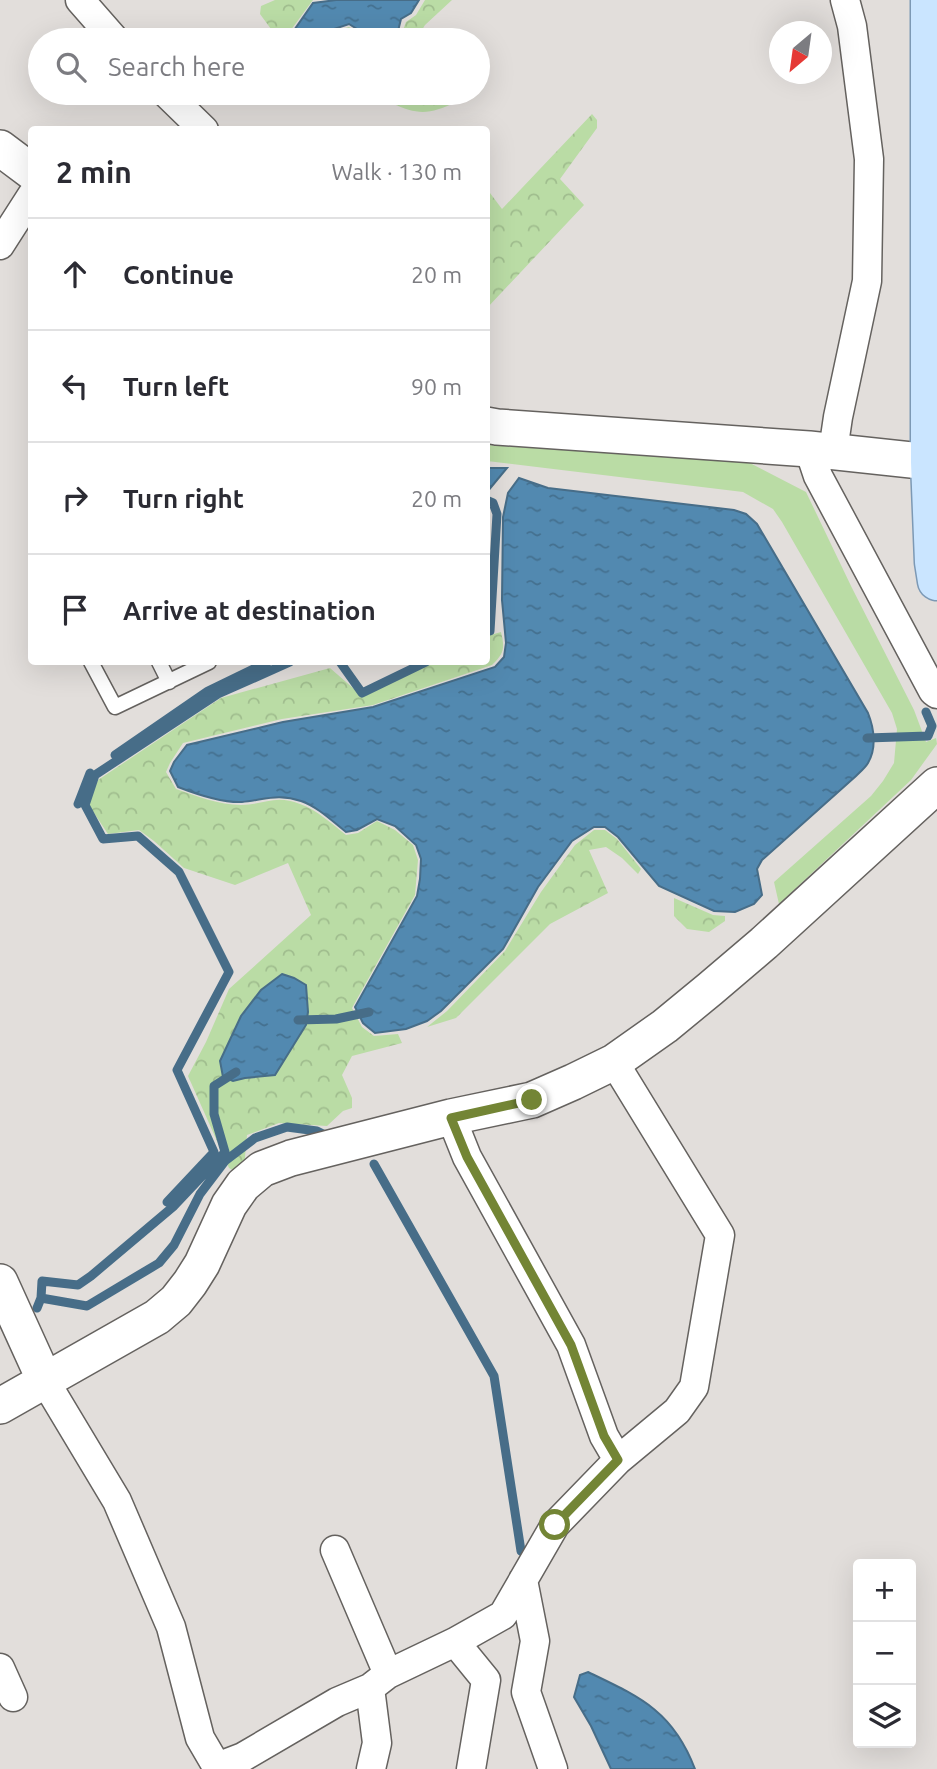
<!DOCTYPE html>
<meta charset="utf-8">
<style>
body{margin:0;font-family:Ubuntu,sans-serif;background:#f2f2f3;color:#2b2b33}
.controls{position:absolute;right:21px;bottom:21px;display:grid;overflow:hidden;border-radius:7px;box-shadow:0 7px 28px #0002}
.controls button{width:63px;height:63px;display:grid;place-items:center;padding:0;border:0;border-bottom:2px solid #e1e1e2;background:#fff;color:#2b2b33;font:35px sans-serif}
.compass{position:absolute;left:769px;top:21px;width:63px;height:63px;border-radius:50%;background:#fff;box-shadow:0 7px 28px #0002;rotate:209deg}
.stop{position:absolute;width:21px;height:21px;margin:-16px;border:5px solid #738535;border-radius:50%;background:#fff}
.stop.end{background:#738535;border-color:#fff;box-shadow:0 2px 7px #0008}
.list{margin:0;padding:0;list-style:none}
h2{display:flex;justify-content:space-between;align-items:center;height:91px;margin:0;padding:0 28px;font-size:30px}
h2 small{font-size:23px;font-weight:400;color:#7c7c81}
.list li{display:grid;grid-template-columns:46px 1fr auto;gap:21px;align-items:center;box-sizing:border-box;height:112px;padding:0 28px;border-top:2px solid #e1e1e2}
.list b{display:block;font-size:26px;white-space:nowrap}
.list em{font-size:23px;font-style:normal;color:#7c7c81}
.icon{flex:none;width:38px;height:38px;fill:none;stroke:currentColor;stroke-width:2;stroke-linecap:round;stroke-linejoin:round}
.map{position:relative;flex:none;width:937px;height:1769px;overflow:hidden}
.search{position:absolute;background:#fff;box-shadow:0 7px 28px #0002;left:28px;top:28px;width:462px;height:77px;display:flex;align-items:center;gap:18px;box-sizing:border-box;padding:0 24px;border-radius:38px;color:#7c7c81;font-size:26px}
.panel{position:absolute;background:#fff;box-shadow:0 7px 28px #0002;left:28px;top:126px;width:462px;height:539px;border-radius:7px}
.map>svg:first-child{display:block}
.green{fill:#badca5}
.forest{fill:url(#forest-crowns)}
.water{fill:url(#water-ripples);stroke:#476d88;stroke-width:2}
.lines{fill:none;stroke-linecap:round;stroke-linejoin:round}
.stream{stroke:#476d88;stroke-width:9}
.service-casing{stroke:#65625f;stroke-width:17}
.minor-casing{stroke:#65625f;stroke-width:31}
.tertiary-casing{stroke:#65625f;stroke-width:38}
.primary-casing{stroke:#7c99b5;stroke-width:41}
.service{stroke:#fff;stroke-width:14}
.minor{stroke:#fff;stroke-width:28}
.tertiary{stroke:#fff;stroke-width:35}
.primary{stroke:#cae5ff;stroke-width:38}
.route{stroke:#738535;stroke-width:9}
</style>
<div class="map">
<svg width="937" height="1769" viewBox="0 0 937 1769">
<defs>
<pattern id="forest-crowns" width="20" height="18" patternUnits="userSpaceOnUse" patternTransform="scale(1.75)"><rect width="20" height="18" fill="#badca5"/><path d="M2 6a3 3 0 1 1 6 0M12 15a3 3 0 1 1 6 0" fill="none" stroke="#a0bd8e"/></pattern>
<pattern id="water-ripples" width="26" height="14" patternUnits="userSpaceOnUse" patternTransform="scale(1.75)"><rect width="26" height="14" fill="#5289b0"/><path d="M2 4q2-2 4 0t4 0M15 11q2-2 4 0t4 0" fill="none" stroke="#44708f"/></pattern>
</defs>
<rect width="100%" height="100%" fill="#e2dedb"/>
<path class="green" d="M 487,445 L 746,461 L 806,492 L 852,588 L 914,710 L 926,742 L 936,738 L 937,744 L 911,780 L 779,904 L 774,882 L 871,796 L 883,781 L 894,763 L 897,729 L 892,713 L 782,522 L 773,509 L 743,492 L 487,461 Z"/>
<path class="forest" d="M 275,0 L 313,0 L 285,38 L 287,40 L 279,40 L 260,14 L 261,6 Z
M 425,0 L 452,0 L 425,25 L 419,35 L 423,40 L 408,40 L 403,30 L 406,22 L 416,15 Z
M 349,27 L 359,34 L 363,40 L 314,40 L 323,35 Z
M 373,93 L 388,93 L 391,96 L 416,105 L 430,99 L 430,93 L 458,93 L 459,94 L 456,102 C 431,114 418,116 392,103 C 386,100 379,97 373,93 Z
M 592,114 L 597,120 L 597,128 L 560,179 L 584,205 L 487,308 L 487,189 L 502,209 Z
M 501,632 C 505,649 504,653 492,665 L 373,705 L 282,719 L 183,743 L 170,763 L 166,772 L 176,789 C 197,796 219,805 241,805 C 264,805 275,794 300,804 C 317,810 332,824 346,835 L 358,833 L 377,821 L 395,830 L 413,845 L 418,860 L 415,895 L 352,1008 L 362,1027 L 374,1036 L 398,1034 L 402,1043 L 352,1056 L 342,1075 L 352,1098 L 352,1108 L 343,1111 L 327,1126 L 279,1123 L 247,1135 L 244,1168 L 236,1172 L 229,1168 L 188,1076 L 206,1042 L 229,989 L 311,915 L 288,863 L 235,885 L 184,868 L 154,841 L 139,830 L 108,834 L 88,804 L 98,780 L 221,698 L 330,668 L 361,695 L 433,662 L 486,662 L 487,636 Z
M 594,830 L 605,830 L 617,839 L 641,869 L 638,874 L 622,858 L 606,847 L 589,850 L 608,893 L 550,924 L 456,1018 L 427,1027 L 447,1011 L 505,951 L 541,892 L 575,845 Z
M 674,898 L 713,915 L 725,916 L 725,921 L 709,932 L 687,929 L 674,916 Z"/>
<path class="water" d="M 336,0 L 419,0 L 411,13 L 401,19 L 398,31 L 403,40 L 365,40 L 360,31 L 349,24 L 322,33 L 309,40 L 289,40 L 288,39 L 313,3 Z
M 392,93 L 428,93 L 427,97 L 415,102 Z
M 487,468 L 507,468 L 487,492 L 486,468 Z
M 519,478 L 548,488 L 734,510 L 746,514 L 757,524 L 868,713 C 874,728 877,748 868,763 C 865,768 860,772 856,776 L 762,860 L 757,869 L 762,895 L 754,904 L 735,912 L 714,911 L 659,886 L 618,837 L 605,827 L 594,827 L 572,841 L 538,887 L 503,949 L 441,1011 L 427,1021 L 406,1029 L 375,1033 L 363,1023 L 355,1007 L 417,896 L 420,879 L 421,859 L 416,845 L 395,826 L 377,819 L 357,830 L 346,832 C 332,821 318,807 301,801 C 278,793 264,800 242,802 C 222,803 196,794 178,787 L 170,771 L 174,762 L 187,745 L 283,722 L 373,707 L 495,667 L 504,657 L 506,643 L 502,600 L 503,517 L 508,493 Z
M 282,974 L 294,978 L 306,985 L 308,1012 L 306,1025 L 275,1075 L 245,1078 L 233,1081 L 223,1077 L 220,1061 L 241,1016 L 261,990 Z
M 588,1672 C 640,1697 673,1711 695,1769 L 611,1769 L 591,1726 L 574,1697 L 580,1675 Z"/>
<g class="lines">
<path class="stream" d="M 486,500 L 493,503 L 497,514 L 490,631 L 486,632
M 340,662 L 362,693 L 426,662
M 867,738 L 928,736 L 932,726 L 926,712
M 115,755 L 208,691 L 268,662
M 78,804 L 90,773
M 298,1020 L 336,1019 L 369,1012
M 374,1164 L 494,1376 L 521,1551
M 167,1202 L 214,1152 L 177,1070 L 229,972 L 179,872 L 138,836 L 103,839 L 85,805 L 95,775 L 218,694 L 290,662
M 41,1298 L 42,1281 L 78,1285 L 91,1276 L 174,1206 L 225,1152 L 214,1114 L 214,1086 L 236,1072
M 37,1308 L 41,1298 L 87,1306 L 159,1263 L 174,1245 L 200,1194 L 225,1161 L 255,1138 L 287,1127 L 317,1131 L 327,1136"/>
<g class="service-casing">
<path id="service" d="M 91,662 L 115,707 L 209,662
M 159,662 L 169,682"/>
</g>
<g class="minor-casing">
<path id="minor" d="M 80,0 L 115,40
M 166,93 L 204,130
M 0,245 L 32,195
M 809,449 L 818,476 L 933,691 L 937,694
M 833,451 L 838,417 L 867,281 L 869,159 L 852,26 L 845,0
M 451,1117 L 467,1157 L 571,1345 L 604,1436 L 618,1460
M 45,1381 L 117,1501 L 171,1627 L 200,1738 L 217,1767 L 243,1757 L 337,1702 L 370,1688 L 388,1674 L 455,1642 L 503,1615 L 555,1525 L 618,1460 L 677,1411 L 694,1387 L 720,1235 L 614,1062
M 335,1550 L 388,1674
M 523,1580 L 535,1641 L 526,1692 L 553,1769
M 455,1642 L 486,1680 L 471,1769
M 0,1668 L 13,1697
M 370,1688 L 377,1743 L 371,1769"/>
</g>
<g class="tertiary-casing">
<path id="tertiary" d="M 0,148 L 32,172
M 486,425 L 497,427 L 809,449 L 930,462
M 0,1282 L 45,1381
M 0,1406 L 157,1317 L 176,1301 L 190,1283 L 202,1264 L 229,1205 L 243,1185 L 262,1169 L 291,1158 L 451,1117 L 532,1100 L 573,1082 L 614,1062 L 665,1026 L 710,989 L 764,943 L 937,785"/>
</g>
<g class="primary-casing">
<path id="primary" d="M 930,0 L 930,462 L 934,562 L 937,581"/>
</g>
<use href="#service" class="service"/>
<use href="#minor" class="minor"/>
<use href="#tertiary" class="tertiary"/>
<use href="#primary" class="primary"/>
</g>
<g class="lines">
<path class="route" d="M 532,1100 L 451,1118 L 467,1157 L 571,1345 L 604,1436 L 618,1460 L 555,1525"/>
</g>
</svg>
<div class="controls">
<button>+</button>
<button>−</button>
<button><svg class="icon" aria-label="layers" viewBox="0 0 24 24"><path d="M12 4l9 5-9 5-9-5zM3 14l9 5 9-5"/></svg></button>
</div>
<svg class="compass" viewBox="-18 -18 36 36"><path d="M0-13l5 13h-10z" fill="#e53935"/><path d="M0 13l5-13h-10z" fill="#7c7c81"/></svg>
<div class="stop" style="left:555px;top:1525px"></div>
<div class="stop end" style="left:532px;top:1100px"></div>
<div class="search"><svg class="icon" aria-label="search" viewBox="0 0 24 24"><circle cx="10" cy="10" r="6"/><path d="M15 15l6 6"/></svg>Search here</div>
<section class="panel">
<h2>2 min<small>Walk · 130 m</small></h2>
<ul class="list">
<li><svg class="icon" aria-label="ahead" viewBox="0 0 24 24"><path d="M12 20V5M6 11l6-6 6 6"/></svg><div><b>Continue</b></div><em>20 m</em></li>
<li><svg class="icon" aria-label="left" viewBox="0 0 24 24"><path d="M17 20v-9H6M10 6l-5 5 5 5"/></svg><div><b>Turn left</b></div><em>90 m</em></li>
<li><svg class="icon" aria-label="right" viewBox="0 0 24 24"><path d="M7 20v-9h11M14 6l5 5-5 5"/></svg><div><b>Turn right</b></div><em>20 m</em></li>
<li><svg class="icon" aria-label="arrive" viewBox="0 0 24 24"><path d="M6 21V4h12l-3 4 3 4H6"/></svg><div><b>Arrive at destination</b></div></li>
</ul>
</section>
</div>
